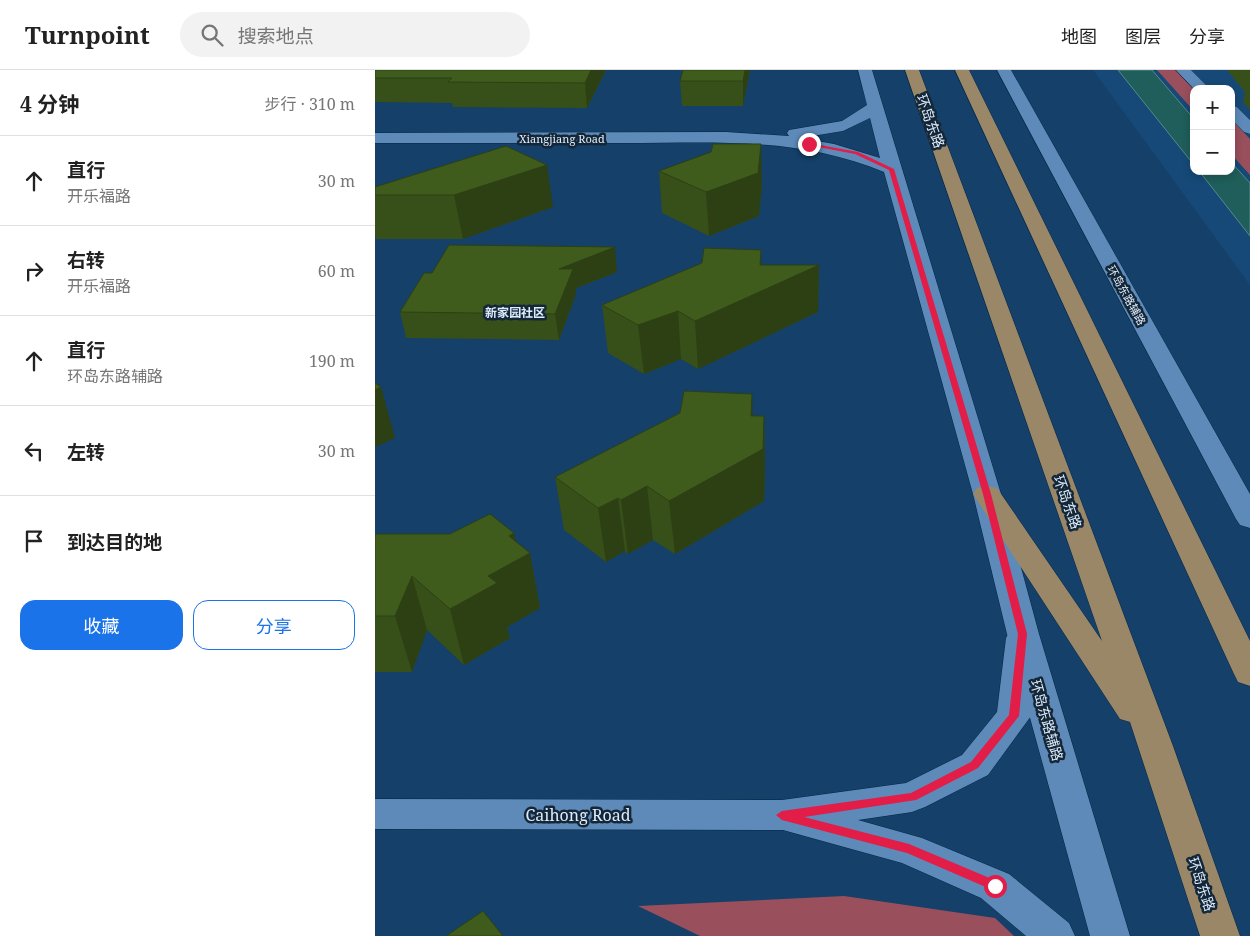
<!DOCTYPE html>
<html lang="zh">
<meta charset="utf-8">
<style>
body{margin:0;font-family:"Noto Serif","Noto Sans SC",serif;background:#f2f2f2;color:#222}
.controls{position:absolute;right:15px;top:15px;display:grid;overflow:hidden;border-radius:10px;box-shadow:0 2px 8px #0003}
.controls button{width:45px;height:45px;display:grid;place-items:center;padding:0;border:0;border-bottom:1px solid #e0e0e0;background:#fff;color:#222;font:25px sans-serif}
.stop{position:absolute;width:15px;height:15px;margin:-11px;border:4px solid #e11d48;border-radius:50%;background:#fff}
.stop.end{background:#e11d48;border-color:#fff;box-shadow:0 1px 5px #0008}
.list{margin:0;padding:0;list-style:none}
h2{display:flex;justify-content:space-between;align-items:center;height:65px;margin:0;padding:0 20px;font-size:21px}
h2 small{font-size:16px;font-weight:400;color:#767676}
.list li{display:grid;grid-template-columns:32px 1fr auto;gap:15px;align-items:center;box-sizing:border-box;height:90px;padding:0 20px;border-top:1px solid #e0e0e0}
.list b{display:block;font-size:19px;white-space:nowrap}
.list p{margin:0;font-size:16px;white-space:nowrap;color:#767676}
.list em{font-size:16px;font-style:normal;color:#767676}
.actions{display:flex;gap:10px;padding:15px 20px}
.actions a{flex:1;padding:11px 0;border:1px solid #1a73e8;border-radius:15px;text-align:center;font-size:18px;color:#1a73e8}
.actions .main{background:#1a73e8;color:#fff}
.icon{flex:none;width:28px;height:28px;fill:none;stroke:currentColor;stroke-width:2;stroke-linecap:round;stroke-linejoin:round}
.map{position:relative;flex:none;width:875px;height:866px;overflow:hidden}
header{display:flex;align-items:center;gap:30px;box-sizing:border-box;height:70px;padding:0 25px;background:#fff;border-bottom:1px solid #e0e0e0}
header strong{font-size:24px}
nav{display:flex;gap:28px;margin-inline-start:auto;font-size:18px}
.search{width:350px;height:45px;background:#f2f2f2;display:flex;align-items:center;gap:12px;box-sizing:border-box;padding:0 18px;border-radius:28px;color:#767676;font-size:19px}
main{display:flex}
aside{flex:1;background:#fff}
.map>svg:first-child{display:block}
.built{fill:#164978;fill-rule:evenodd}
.green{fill:#994f5c}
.water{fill:#1f5e5a;stroke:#58898a}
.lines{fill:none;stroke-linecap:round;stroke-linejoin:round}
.street-casing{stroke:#042645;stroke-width:1}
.secondary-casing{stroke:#042645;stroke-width:1}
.primary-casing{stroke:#042645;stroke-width:1}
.street{fill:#5d8ab8;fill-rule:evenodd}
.secondary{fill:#5d8ab8;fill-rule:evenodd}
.primary{fill:#9a8768;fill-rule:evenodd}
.wall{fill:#374f19}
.shaded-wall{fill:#2d4014}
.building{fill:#405c1d;stroke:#2d4014}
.route{fill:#e11d48}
.labels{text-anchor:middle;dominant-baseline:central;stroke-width:5;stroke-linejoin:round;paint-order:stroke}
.far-street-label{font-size:11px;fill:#deecfb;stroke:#142739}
.far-neighbourhood-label{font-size:12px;font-weight:bold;fill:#deecfb;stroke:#142739}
.street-label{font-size:14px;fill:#deecfb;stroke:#142739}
.near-street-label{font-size:16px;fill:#deecfb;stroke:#142739}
</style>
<header>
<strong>Turnpoint</strong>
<div class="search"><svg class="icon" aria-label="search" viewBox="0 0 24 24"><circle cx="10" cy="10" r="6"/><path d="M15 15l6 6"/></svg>搜索地点</div>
<nav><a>地图</a><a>图层</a><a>分享</a></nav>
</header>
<main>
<aside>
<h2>4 分钟<small>步行 · 310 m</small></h2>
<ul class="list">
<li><svg class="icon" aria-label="ahead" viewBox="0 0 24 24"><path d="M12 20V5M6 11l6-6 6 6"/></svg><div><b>直行</b><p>开乐福路</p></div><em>30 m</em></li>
<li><svg class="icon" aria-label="right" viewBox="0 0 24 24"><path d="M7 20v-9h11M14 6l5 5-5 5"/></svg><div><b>右转</b><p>开乐福路</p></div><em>60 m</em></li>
<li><svg class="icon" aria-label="ahead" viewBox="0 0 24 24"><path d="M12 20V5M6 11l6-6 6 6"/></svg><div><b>直行</b><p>环岛东路辅路</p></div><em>190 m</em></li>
<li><svg class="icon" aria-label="left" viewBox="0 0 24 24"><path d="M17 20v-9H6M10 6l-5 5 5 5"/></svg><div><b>左转</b></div><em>30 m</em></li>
<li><svg class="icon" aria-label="arrive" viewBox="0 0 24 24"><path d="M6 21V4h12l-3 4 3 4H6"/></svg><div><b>到达目的地</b></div></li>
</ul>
<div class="actions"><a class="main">收藏</a><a>分享</a></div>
</aside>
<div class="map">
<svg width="875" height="866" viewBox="0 0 875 866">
<rect width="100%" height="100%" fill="#144069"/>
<path class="built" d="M 718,0 L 875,0 L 875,215 ZM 819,19 L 856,19 L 856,101 L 819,101 Z"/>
<path class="green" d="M 782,0 L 803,0 L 824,19 L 819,19 L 819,41 Z
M 856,49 L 875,69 L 875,105 L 856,84 Z
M 469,826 L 620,848 L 639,866 L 325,866 L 263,836 Z"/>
<path class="water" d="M 743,0 L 777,0 L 819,49 L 819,95 Z
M 856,92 L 875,113 L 875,166 L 824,101 L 856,101 Z"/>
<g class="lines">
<g class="street-casing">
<path id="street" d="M 801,0 L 816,0 L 835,19 L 819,19 Z
M 856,35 L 862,37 L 875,50 L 875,64 L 869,62 L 856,49 Z
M 647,557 L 658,560 L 663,568 L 656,646 L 613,705 L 550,737 L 537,742 L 483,750 L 547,768 L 634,804 L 694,853 L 700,866 L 651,866 L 606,828 L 527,793 L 408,760 L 0,759 L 0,729 L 407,730 L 531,713 L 587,685 L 622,642 L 631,568 L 636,560 Z"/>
</g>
<g class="secondary-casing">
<path id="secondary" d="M 483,0 L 497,0 L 626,424 L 664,564 L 755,866 L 715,866 L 632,564 L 598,424 L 509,102 C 422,66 339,73 247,73 C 165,73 82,73 0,73 L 0,63 L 351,62 L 414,66 L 412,63 L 414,60 L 467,51 L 492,35 ZM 495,48 L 505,88 L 459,74 L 425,68 L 468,61 Z
M 622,0 L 636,0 L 875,424 L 875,458 L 865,455 L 861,449 Z"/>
</g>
<g class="primary-casing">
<path id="primary" d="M 530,0 L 544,0 L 798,676 L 865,866 L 825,866 L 755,652 L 745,649 L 598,424 L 602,418 L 612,416 L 622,418 L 727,571 Z
M 580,0 L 594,0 L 875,571 L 875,616 L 863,612 L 859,604 Z"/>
</g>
<use href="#street" class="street"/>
<use href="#secondary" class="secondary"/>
<use href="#primary" class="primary"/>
</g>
<path class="wall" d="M 0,0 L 231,0 L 212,38 L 78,37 L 77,33 L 0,32 Z
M 308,0 L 375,0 L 368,36 L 307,36 L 305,11 Z
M 852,0 L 875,0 L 875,40 L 868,32 L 870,22 Z
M 131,76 L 178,137 L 88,169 L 1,169 L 0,165 L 0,117 Z
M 284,101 L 387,114 L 384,146 L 334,166 L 287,143 Z
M 386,180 L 386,195 L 444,195 L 443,242 L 323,299 L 306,289 L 269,304 L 233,283 L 227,235 Z
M 242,202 L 201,218 L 201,224 L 184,270 L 31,268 L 25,242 Z
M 378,346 L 389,346 L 390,398 L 389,431 L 300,484 L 278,470 L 253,484 L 250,481 L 231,492 L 189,460 L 180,407 Z
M 0,464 L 75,464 L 141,472 L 155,483 L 165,538 L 132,557 L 135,568 L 89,595 L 52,560 L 37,602 L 0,602 Z"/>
<path class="shaded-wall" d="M 216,0 L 231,0 L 212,38 L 210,13 Z
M 370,0 L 375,0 L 368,36 L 368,11 Z
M 386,74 L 387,114 L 384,146 L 334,166 L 331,122 Z
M 172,95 L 178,137 L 88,169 L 79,125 Z
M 240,177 L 242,202 L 201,218 L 201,224 L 184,270 L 180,244 L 184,199 Z
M 386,180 L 387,220 L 444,195 L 443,242 L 323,299 L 320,251 L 385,195 Z
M 303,241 L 306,289 L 269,304 L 263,255 Z
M 6,317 L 20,368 L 0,377 L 0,320 Z
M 377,324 L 379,375 L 389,346 L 390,398 L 389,431 L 300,484 L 294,431 Z
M 272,416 L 278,470 L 253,484 L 246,430 Z
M 243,428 L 250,481 L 231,492 L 223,438 Z
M 139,463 L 145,489 L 155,483 L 165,538 L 132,557 L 135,568 L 89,595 L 75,539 L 113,506 L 134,466 Z
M 37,506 L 52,560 L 37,602 L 20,546 Z"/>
<path class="building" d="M 0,0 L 216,0 L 210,13 L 73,12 L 77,8 L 0,8 Z
M 308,0 L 370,0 L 368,11 L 305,11 Z
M 338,74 L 386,74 L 383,103 L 331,122 L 284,101 L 336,82 Z
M 131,76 L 172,95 L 79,125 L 0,125 L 0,117 Z
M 74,175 L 240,177 L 184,199 L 198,199 L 180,244 L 25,242 L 49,203 L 57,203 Z
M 329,178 L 386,180 L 385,195 L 444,195 L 320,251 L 303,241 L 263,255 L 227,235 L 327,193 Z
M 0,313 L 6,317 L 0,320 Z
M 309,321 L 377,324 L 376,346 L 389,346 L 388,379 L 294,431 L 272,416 L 246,430 L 243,428 L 223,438 L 180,407 L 305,343 Z
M 115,444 L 139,463 L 134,466 L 155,483 L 113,506 L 122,513 L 75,539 L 37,506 L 20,546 L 0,546 L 0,464 L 75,464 Z
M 108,841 L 128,866 L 71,866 Z"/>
<path class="route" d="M 434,73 L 483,82 L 519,99 L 616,424 L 652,564 L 644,646 L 603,698 L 541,730 L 429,747 L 534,774 L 624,812 L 626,816 L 620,821 L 532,783 L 407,750 L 401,745 L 407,741 L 536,723 L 596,692 L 634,645 L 643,564 L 608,424 L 514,100 L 480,84 L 433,75 Z"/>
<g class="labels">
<g class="far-street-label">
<text x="187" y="68">Xiangjiang Road</text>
<text transform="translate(752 225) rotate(61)">环岛东路辅路</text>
</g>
<g class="far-neighbourhood-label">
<text x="140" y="242">新家园社区</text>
</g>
<g class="street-label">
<text transform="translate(556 51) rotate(70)">环岛东路</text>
<text transform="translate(693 432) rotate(70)">环岛东路</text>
<text transform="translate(672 650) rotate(74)">环岛东路辅路</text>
<text transform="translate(827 814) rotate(71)">环岛东路</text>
</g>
<g class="near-street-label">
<text x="203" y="745">Caihong Road</text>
</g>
</g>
</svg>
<div class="controls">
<button>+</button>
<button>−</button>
</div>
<div class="stop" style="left:620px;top:816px"></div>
<div class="stop end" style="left:434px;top:74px"></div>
</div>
</main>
